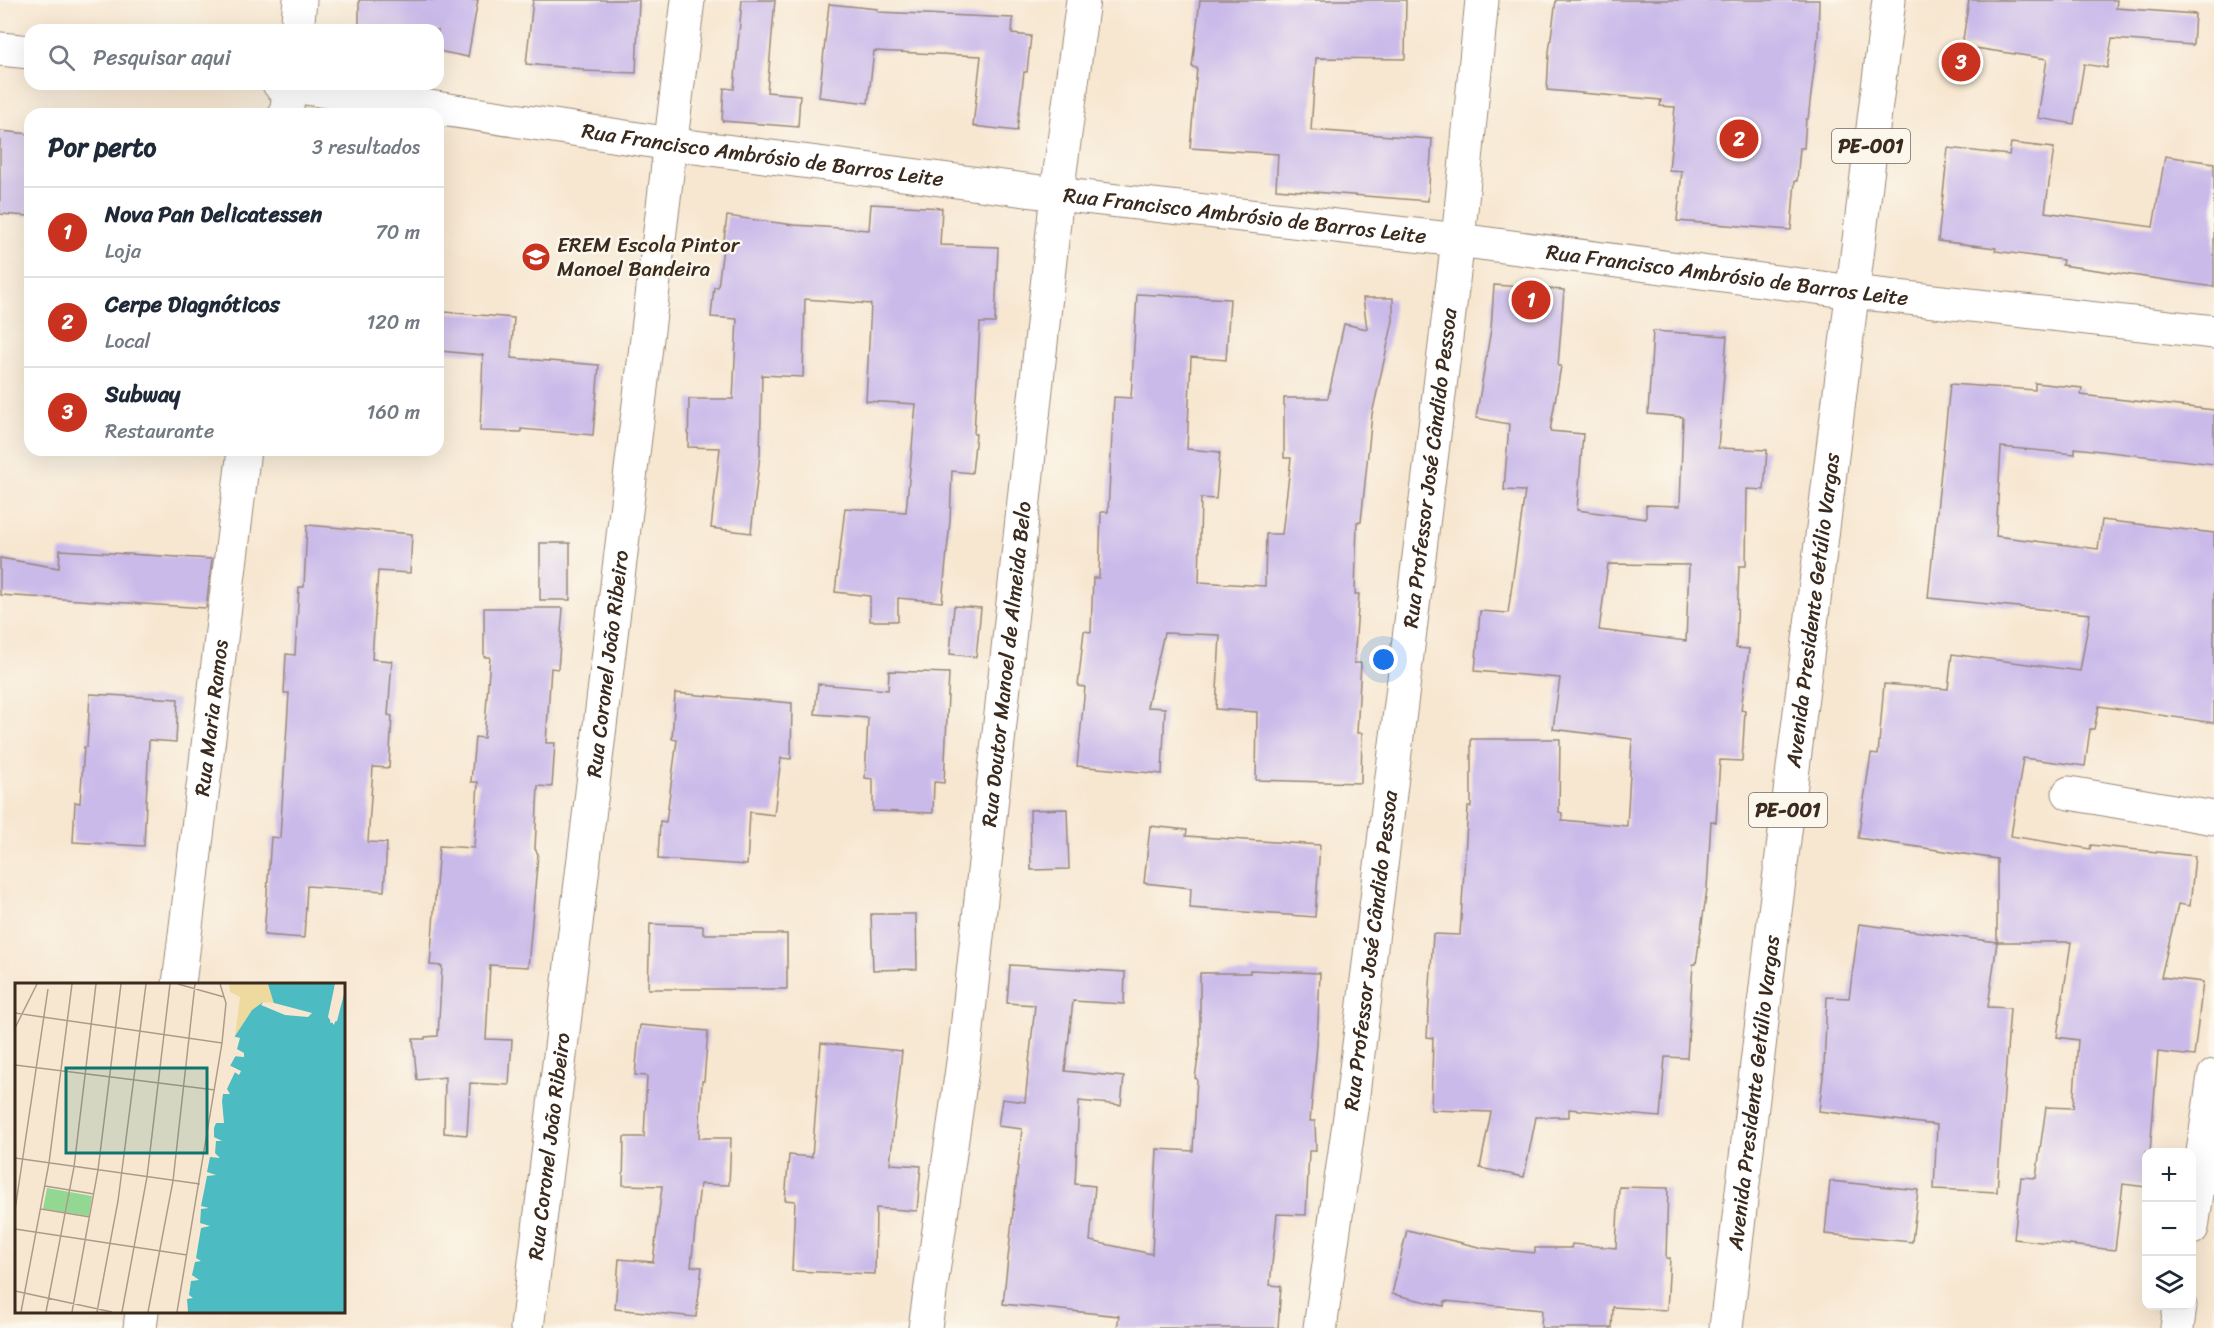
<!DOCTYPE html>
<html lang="pt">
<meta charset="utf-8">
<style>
body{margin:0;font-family:Sriracha,sans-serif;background:#f2f2f3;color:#1f2937}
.controls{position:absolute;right:18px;bottom:18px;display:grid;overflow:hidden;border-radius:12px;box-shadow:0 6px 24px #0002}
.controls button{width:54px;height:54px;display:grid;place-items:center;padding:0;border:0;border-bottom:2px solid #e0e1e3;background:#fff;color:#1f2937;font:30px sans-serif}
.you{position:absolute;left:1384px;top:660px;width:21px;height:21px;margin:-15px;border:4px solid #fff;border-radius:50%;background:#1a73e8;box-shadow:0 0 0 9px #1a73e833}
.badge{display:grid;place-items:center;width:39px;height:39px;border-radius:50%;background:#c8321e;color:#fff;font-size:20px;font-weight:700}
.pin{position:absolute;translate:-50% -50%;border:3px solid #fff;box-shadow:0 2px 6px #0006}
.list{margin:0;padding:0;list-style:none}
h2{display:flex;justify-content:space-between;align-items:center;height:78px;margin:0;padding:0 24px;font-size:26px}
h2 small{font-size:20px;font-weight:400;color:#747a83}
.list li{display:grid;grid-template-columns:39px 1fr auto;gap:18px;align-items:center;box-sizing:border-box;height:90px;padding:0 24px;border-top:2px solid #e0e1e3}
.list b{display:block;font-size:22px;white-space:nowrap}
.list p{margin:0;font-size:20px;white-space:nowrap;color:#747a83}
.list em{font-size:20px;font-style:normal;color:#747a83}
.icon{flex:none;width:33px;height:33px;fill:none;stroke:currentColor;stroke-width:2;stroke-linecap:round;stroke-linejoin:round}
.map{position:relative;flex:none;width:2214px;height:1328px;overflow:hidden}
.search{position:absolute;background:#fff;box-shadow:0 6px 24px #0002;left:24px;top:24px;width:420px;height:66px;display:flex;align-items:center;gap:15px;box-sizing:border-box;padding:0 21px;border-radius:18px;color:#747a83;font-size:22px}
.panel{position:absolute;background:#fff;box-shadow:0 6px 24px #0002;left:24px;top:108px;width:420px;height:348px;border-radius:18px}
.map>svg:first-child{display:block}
.building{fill:#cabaea;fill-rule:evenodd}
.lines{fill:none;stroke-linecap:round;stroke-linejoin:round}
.street-casing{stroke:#998878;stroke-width:35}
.secondary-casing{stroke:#998878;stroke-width:35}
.primary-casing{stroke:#998878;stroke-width:35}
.street{stroke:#fff;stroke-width:33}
.secondary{stroke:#fff;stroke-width:33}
.primary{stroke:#fff;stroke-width:33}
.labels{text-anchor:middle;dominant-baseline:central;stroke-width:5;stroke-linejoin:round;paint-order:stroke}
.shield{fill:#fbf7ec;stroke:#75685c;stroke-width:1.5}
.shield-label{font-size:20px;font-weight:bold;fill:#3b2a1e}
.street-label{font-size:21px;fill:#3b2a1e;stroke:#fbf7ec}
.poi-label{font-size:21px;fill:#3b2a1e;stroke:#fbf7ec;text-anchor:start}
.inset-road{fill:none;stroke:#ac9b89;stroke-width:1.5}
.view{fill:#0f766e;fill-opacity:0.15;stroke:#0f766e;stroke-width:3}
.inset-edge{fill:none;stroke:#3b2a1e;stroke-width:3}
</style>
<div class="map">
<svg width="2214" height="1328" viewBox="0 0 2214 1328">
<rect width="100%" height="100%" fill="#fbf7ec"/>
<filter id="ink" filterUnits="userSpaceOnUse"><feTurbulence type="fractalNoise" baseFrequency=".0167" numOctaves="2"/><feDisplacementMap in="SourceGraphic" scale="12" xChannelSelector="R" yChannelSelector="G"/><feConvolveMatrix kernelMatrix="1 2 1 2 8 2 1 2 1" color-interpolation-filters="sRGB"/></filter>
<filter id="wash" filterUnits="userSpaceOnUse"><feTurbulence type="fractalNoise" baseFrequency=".008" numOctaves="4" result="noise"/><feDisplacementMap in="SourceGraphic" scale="24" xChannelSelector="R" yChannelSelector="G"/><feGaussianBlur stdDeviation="1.35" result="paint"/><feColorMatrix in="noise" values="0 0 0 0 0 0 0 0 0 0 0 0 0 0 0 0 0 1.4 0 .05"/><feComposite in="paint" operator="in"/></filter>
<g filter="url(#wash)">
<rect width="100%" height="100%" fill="#f7e7d1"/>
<g id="blocks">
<path class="building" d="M 359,0 L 478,0 L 468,57 L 438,51 L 438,30 L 359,30 Z
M 533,0 L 639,0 L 636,73 L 583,71 L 583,69 L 526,64 Z
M 742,0 L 775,0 L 767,92 L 800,95 L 798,127 L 722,121 L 724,88 L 734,89 Z
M 1200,0 L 1406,0 L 1405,59 L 1316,58 L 1311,130 L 1432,139 L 1428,201 L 1276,189 L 1278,154 L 1190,148 L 1197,68 L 1192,67 Z
M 1556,0 L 1819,0 L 1818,37 L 1808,119 L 1806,119 L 1804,148 L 1800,148 L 1797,181 L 1795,181 L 1791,230 L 1677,221 L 1682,171 L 1669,170 L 1675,107 L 1660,106 L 1661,100 L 1547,90 L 1549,52 Z
M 1969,0 L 2117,0 L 2116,8 L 2195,14 L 2193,45 L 2112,39 L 2107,68 L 2084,64 L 2074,124 L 2038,118 L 2047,59 L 1962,46 Z
M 829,4 L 878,9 L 878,12 L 1013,18 L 1012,34 L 1031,36 L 1027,72 L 1024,72 L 1017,131 L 973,126 L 981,56 L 874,51 L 868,103 L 819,97 Z
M 0,131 L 30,134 L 28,216 L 0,214 Z
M 2011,143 L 2054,148 L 2045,212 L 2153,227 L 2165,156 L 2214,163 L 2214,287 L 2062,265 L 2063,260 L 1995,251 L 1996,248 L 1938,241 L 1948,148 L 2009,155 Z
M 871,204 L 942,208 L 940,245 L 998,247 L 995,323 L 980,323 L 974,434 L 976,434 L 972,473 L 952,471 L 950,521 L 942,602 L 898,598 L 898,621 L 870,621 L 870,596 L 835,592 L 845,508 L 906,512 L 916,404 L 866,401 L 871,304 L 805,299 L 803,377 L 762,375 L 760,455 L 751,533 L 711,528 L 720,448 L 688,447 L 689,399 L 733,399 L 737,319 L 711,317 L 714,287 L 718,287 L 727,216 L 794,225 L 869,230 Z
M 1494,285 L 1564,290 L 1558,366 L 1561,366 L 1550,431 L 1583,434 L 1577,510 L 1646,519 L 1646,505 L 1680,506 L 1683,417 L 1648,414 L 1653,331 L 1727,336 L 1718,448 L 1767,450 L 1764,490 L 1747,489 L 1746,566 L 1739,566 L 1736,648 L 1749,649 L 1741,710 L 1745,711 L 1742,761 L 1720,760 L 1716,822 L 1711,821 L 1707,889 L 1696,964 L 1693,964 L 1687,1058 L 1665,1057 L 1660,1117 L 1569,1109 L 1569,1117 L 1536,1117 L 1524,1177 L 1480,1168 L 1491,1112 L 1431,1110 L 1433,1038 L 1427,1037 L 1433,934 L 1460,935 L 1468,807 L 1471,807 L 1471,739 L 1560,739 L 1559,812 L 1562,813 L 1562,820 L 1627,826 L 1632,739 L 1553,729 L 1560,678 L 1475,671 L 1480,611 L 1508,613 L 1525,491 L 1504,490 L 1509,424 L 1476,418 L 1491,329 ZM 1608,564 L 1689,565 L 1686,641 L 1599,630 Z
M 1137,294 L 1230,299 L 1226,360 L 1191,357 L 1187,449 L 1220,452 L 1216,499 L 1201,498 L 1199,582 L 1265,586 L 1266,534 L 1282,534 L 1291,458 L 1284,458 L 1284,398 L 1328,398 L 1344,324 L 1367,329 L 1363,298 L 1393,298 L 1393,321 L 1372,414 L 1361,522 L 1357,522 L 1355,594 L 1359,594 L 1354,663 L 1361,663 L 1357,733 L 1362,733 L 1361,783 L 1256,780 L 1257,712 L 1216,709 L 1220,635 L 1164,633 L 1147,707 L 1165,708 L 1162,774 L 1077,766 L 1085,687 L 1078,686 L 1084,631 L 1091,632 L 1093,578 L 1099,578 L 1101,512 L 1108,512 L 1114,397 L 1131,398 Z
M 444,312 L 514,318 L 511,358 L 599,365 L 593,435 L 521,429 L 521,432 L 480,431 L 483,355 L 440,351 Z
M 2035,383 L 2082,388 L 2081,395 L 2214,410 L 2214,464 L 2075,448 L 2075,454 L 2001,447 L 1996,536 L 2098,549 L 2102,520 L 2214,533 L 2214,723 L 2099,706 L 2094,729 L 2090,729 L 2085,766 L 2023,758 L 2011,836 L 2090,849 L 2091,845 L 2195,856 L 2190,906 L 2178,904 L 2161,977 L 2203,982 L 2194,1056 L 2158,1052 L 2150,1152 L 2146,1152 L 2146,1187 L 2123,1184 L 2115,1250 L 2014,1239 L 2021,1177 L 2036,1178 L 2046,1107 L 2073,1108 L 2078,1040 L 2057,1037 L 2071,942 L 1997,942 L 1997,859 L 1858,838 L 1871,754 L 1878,755 L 1884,684 L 1948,689 L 1952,654 L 2080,671 L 2090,614 L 1928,598 L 1950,384 L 2035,390 Z
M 307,525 L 412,534 L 410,573 L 378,571 L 372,659 L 392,661 L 388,715 L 392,716 L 389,768 L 373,767 L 368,842 L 387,843 L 384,891 L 307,886 L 304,938 L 264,935 L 271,837 L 280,838 L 289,693 L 284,693 L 286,654 L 295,655 L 299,587 L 304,587 Z
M 540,543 L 570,543 L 570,600 L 540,600 Z
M 60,550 L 212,559 L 206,608 L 0,595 L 0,558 L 59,568 Z
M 954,606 L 981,608 L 976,657 L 950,654 Z
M 484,608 L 563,608 L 558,669 L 551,668 L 546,743 L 555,743 L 552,787 L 538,786 L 535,849 L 538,854 L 528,967 L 490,965 L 486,1039 L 512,1040 L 509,1085 L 470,1083 L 467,1135 L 444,1133 L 445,1077 L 417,1080 L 413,1039 L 425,1039 L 425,1037 L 438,1036 L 442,966 L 430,965 L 439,846 L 474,848 L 478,782 L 471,782 L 475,737 L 484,738 L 490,657 L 484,657 Z
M 889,671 L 949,673 L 944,783 L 934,782 L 933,813 L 873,811 L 873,779 L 865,778 L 868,718 L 815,714 L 818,684 L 888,690 Z
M 675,693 L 792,703 L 791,759 L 781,758 L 774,815 L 750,812 L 747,865 L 658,859 L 660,821 L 666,822 L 677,740 L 672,739 Z
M 90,694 L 178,699 L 176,742 L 149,740 L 144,846 L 73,842 L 75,802 L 80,803 L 84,747 L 87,747 Z
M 1067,809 L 1069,869 L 1031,870 L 1030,810 Z
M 1150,826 L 1187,830 L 1186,836 L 1320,845 L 1315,917 L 1190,908 L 1191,888 L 1144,883 Z
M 871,914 L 916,914 L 917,969 L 873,970 Z
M 650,924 L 703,926 L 703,934 L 787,934 L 787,989 L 648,989 Z
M 1859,924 L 1997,942 L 1988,1007 L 2010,1008 L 1997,1192 L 1934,1189 L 1937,1125 L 1819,1111 L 1824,1068 L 1827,997 L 1849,998 Z
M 1010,965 L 1125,972 L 1124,1004 L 1073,1001 L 1065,1071 L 1124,1077 L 1121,1105 L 1079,1101 L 1075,1184 L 1095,1186 L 1090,1241 L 1152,1254 L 1157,1149 L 1193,1151 L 1197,1079 L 1195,1078 L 1200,1045 L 1200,973 L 1250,973 L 1250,970 L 1320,973 L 1317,1045 L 1310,1121 L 1315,1121 L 1316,1151 L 1309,1151 L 1306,1215 L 1277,1214 L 1270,1285 L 1281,1286 L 1278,1328 L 1117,1328 L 1119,1316 L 1003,1304 L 1022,1129 L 998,1126 L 1002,1099 L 1025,1102 L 1035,1005 L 1007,1003 Z
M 640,1025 L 708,1031 L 704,1081 L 702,1081 L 699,1138 L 731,1138 L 729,1185 L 700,1184 L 691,1266 L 702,1267 L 696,1317 L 615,1309 L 619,1259 L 653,1262 L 662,1186 L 623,1185 L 624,1137 L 644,1137 L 647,1076 L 635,1075 Z
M 821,1043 L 902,1051 L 890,1164 L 921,1166 L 917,1211 L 876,1208 L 875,1274 L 792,1271 L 795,1201 L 785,1200 L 789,1155 L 812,1157 Z
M 1830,1181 L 1918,1190 L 1912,1242 L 1825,1234 Z
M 1619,1187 L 1668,1188 L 1666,1258 L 1670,1258 L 1667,1310 L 1613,1307 L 1612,1328 L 1541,1328 L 1542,1310 L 1445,1301 L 1444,1306 L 1392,1294 L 1407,1230 L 1483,1248 L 1535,1253 L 1535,1248 L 1571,1248 L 1572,1244 L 1616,1248 Z"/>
</g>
</g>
<g filter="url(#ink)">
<use href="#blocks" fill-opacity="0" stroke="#998878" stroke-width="1.5"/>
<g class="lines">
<g class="street-casing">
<g id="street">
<path d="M 297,30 L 300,0"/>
<path d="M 0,49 L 30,52"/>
<path id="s1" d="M 279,84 L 671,144 L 1057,194 L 1458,240 L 1853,292 L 2214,332"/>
<path d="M 286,114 L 290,84"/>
<path d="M 2069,793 L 2214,818"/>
<path id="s2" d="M 179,984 L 244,450"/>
<path d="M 140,1328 L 142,1312"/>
<path id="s3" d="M 527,1328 L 688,0"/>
<path id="s4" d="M 925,1328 L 965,1048 L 1057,194 L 1083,0"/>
<path id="s5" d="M 1320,1328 L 1352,1102 L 1458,240 L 1482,0"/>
</g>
</g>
<g class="secondary-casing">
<path id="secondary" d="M 2192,1228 L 2214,1076
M 2177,1328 L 2180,1306"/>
</g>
<g class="primary-casing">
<g id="primary">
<path id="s6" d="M 1726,1328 L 1772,936 L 1889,0"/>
</g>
</g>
<use href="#street" class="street"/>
<use href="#secondary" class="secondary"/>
<use href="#primary" class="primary"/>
</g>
</g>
<defs>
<g id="school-disc" transform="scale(1.5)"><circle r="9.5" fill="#c8321e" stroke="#fbf7ec"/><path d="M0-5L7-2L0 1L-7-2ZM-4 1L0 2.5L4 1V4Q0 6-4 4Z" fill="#fff"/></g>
</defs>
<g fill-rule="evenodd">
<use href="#school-disc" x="536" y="257"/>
</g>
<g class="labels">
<g class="shield">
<rect x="1832" y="129" width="78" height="34" rx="4.5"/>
<rect x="1749" y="793" width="78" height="34" rx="4.5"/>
</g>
<g class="shield-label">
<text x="1871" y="146">PE-001</text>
<text x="1788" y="810">PE-001</text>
</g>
<g class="street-label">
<text stroke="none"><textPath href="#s1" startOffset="489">Rua Francisco Ambrósio de Barros Leite</textPath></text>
<text stroke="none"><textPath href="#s1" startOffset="975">Rua Francisco Ambrósio de Barros Leite</textPath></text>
<text stroke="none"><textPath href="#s1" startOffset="1461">Rua Francisco Ambrósio de Barros Leite</textPath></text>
<text stroke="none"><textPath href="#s5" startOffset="867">Rua Professor José Cândido Pessoa</textPath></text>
<text stroke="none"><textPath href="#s6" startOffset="723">Avenida Presidente Getúlio Vargas</textPath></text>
<text stroke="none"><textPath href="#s3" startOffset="669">Rua Coronel João Ribeiro</textPath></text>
<text stroke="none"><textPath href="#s4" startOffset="669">Rua Doutor Manoel de Almeida Belo</textPath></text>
<text stroke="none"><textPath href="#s2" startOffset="268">Rua Maria Ramos</textPath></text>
<text stroke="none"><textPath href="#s5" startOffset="381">Rua Professor José Cândido Pessoa</textPath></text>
<text stroke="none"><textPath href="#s6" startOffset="237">Avenida Presidente Getúlio Vargas</textPath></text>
<text stroke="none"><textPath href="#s3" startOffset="183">Rua Coronel João Ribeiro</textPath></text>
</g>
<g class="poi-label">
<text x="557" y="245">EREM Escola Pintor<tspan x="557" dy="24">Manoel Bandeira</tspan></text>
</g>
</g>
<g transform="translate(15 983)">
<rect width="330" height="330" fill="#f7e7d1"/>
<path d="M 32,205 L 77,213 L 74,233 L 28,226 Z" fill="#92d892"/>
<path d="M 214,1 L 253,1 L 259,21 L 248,19 L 237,27 L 220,53 L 225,14 L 215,9 Z" fill="#eeda9e"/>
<path d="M 253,1 L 320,1 L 315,40 L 322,38 L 330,7 L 330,329 L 173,329 L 172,316 L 178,315 L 174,312 L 176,298 L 184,297 L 177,292 L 180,279 L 186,278 L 181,275 L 186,245 L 195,243 L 185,240 L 186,226 L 194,225 L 186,223 L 192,193 L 201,192 L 192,189 L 195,174 L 205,175 L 200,170 L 201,158 L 207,158 L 199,154 L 199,145 L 201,140 L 209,140 L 207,118 L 208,111 L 215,111 L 212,106 L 220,89 L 215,83 L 221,72 L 216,68 L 220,53 L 237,27 L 248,19 L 259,21 Z" fill="#4dbcc2"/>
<path d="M 320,1 L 325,5 L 318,38 L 330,7 L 319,42 L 313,34 ZM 248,19 L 259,20 L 297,30 L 293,34 L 270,32 L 246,22 ZM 217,53 L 225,55 L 222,66 L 229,70 L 229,74 L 217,73 L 214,82 L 226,88 L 224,92 L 212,84 Z" fill="#f7e7d1"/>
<path class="inset-road" d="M 163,1 L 209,14M 0,30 L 207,60M 0,45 L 22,1M 0,82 L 200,107M 0,175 L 185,201M 30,203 L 79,211M 26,226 L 75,234M 0,227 L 33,6M 0,246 L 172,272M 0,308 L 97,329M 6,329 L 34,180 L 57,1M 31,329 L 59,184 L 81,1M 57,329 L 83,187 L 106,1M 82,329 L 103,218 L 131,1M 107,329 L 132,194 L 155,1M 133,329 L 158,198 L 180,1M 162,329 L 207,60 L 211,20 L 205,1"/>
<path class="view" d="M 51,85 L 192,85 L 192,170 L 51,170 Z"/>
<rect width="330" height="330" class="inset-edge"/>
</g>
</svg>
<div class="controls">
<button>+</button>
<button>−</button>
<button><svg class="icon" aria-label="layers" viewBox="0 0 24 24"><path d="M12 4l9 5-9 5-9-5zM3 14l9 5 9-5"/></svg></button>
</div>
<div class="you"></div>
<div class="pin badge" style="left:1531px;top:300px">1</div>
<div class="pin badge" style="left:1739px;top:139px">2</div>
<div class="pin badge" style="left:1961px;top:62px">3</div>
<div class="search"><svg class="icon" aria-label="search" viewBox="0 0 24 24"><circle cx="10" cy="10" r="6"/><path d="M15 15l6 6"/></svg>Pesquisar aqui</div>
<section class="panel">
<h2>Por perto<small>3 resultados</small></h2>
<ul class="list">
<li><span class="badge">1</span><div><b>Nova Pan Delicatessen</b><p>Loja</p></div><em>70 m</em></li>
<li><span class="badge">2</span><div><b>Cerpe Diagnóticos</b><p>Local</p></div><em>120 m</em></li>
<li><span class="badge">3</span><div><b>Subway</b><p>Restaurante</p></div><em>160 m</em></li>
</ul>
</section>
</div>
